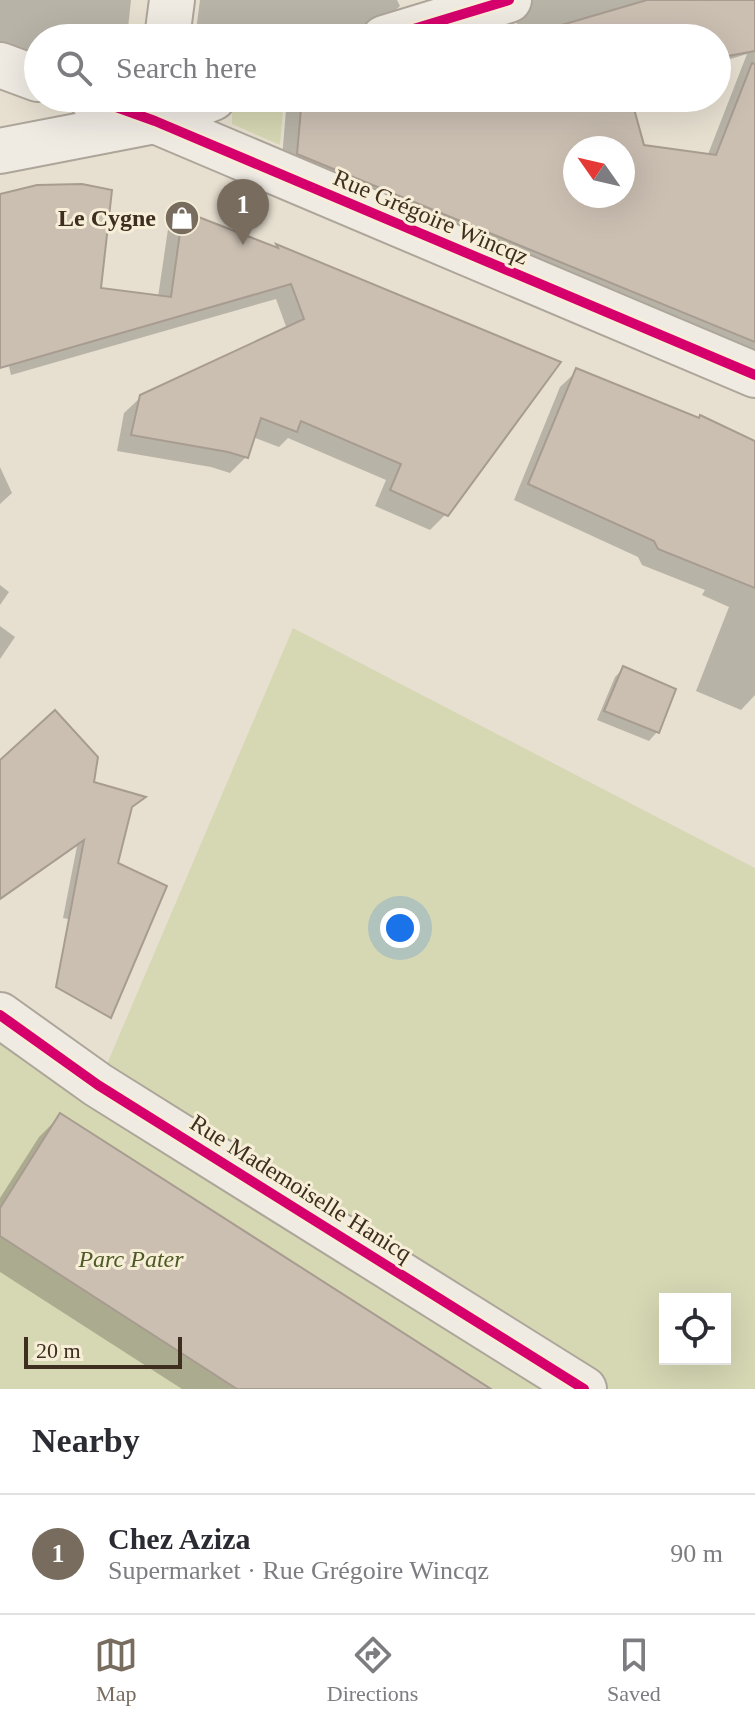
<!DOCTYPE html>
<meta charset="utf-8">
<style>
body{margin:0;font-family:Georgia,serif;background:#f2f2f3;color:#2b2b33}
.controls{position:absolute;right:24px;bottom:24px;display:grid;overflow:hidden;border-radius:0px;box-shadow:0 8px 32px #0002}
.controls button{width:72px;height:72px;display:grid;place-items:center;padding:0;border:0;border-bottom:2px solid #e1e1e2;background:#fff;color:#2b2b33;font:40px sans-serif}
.compass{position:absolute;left:563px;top:136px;width:72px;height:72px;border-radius:50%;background:#fff;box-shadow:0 8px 32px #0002;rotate:304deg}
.scale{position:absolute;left:24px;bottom:20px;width:158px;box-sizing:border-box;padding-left:8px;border:4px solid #3d2e20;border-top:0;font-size:22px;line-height:28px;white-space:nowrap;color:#3d2e20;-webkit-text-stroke:6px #f7eed8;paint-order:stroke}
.you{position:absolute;left:400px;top:928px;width:28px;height:28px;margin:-20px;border:6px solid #fff;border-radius:50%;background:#1a73e8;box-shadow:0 0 0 12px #1a73e833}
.badge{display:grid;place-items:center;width:52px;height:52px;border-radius:50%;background:#786c5e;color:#fff;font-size:26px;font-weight:700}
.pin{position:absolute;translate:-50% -66px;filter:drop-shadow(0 2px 4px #0008)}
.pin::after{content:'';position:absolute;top:42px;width:28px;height:24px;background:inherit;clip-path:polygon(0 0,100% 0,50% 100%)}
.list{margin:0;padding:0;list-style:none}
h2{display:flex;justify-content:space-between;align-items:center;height:104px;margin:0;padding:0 32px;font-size:34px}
h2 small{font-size:26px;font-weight:400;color:#7c7c81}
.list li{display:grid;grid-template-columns:52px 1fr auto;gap:24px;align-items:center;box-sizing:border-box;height:120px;padding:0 32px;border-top:2px solid #e1e1e2}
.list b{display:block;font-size:30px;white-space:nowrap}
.list p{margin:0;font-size:26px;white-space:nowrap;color:#7c7c81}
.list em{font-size:26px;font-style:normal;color:#7c7c81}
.icon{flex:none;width:44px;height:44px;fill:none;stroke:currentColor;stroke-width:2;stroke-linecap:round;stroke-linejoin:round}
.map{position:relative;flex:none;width:755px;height:1389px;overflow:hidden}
.search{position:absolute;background:#fff;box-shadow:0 8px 32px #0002;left:24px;right:24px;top:24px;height:88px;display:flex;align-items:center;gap:20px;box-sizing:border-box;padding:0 28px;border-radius:44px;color:#7c7c81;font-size:30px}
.sheet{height:224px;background:#fff}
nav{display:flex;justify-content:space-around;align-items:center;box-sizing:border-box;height:112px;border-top:2px solid #e1e1e2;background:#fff;font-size:22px;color:#7c7c81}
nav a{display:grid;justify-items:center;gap:4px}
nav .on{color:#786c5e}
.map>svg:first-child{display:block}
.green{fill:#d6d7b3;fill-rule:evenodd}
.shadow{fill:#0003;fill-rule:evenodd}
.building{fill:#cbbfb2;stroke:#a89c90;stroke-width:2;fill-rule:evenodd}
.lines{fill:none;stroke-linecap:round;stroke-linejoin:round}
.minor-casing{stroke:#ada599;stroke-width:48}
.minor{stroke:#efebe3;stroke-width:44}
.cycleway-casing{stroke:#f7eed8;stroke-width:15}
.cycleway{stroke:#d6006c;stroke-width:10}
.labels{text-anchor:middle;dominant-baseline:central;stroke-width:6;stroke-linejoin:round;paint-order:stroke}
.street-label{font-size:24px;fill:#3d2e20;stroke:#f7eed8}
.poi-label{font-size:24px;font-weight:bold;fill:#3d2e20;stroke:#f7eed8;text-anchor:end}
.park-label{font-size:24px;font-style:italic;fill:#4d5a26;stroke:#f7eed8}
</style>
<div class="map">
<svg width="755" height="1389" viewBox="0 0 755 1389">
<rect width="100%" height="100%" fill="#e7e0d1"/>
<path class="green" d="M 271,98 L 284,98 L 280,145 L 232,124 L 232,107 Z
M 293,628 L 755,868 L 755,1389 L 0,1389 L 0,1026 L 98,1085 ZM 665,1299 L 725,1299 L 725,1359 L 665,1359 Z"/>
<path class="shadow" d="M 0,0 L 131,0 L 127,38 L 38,38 L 38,71 L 0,55 Z
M 200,0 L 397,0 L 400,6 L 383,22 L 358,30 L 358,38 L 292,38 L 293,31 L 269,38 L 195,38 Z
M 511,0 L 755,0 L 755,366 L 281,170 L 287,98 L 629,98 L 642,147 L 705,162 L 747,54 L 717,63 L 717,38 L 494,38 L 502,30 L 517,26 L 517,11 ZM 575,148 L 623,148 L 623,196 L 575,196 Z
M 0,194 L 99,289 L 158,297 L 168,229 L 184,213 L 274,249 L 277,246 L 558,363 L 446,514 L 430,530 L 375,506 L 386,480 L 288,438 L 279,447 L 253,437 L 246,457 L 230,473 L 211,467 L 117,451 L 124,413 L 141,397 L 287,329 L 276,299 L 11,375 L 5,349 L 0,351 Z
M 577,371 L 755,443 L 755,695 L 741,710 L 696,691 L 729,607 L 702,595 L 705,590 L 642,565 L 638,557 L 514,500 L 560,387 Z
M 0,467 L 12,493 L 0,504 Z
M 0,585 L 9,592 L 0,605 Z
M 0,626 L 15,637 L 0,659 Z
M 623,669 L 657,732 L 649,741 L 597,720 L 615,677 Z
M 92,783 L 142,798 L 129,809 L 115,865 L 94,924 L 63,918 L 77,846 L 0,900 L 0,808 Z
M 61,1115 L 487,1389 L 182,1389 L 0,1272 L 0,1198 L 39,1137 Z"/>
<path class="building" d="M 647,0 L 755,0 L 755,51 L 717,58 L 717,38 L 517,38 Z
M 752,63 L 755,64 L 755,342 L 297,154 L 302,98 L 631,98 L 644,145 L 716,155 ZM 575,148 L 623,148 L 623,196 L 575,196 Z
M 82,184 L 112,190 L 101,288 L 171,297 L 183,211 L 278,248 L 276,244 L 561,362 L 448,516 L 390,490 L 401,464 L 301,421 L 297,432 L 261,418 L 248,458 L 228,452 L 131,435 L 140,395 L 304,319 L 291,284 L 0,368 L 0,194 L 37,185 Z
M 576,368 L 699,418 L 700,415 L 755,441 L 755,588 L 658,549 L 654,541 L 528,484 Z
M 623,666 L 676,689 L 659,733 L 604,711 Z
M 55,710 L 98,757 L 94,782 L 146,797 L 132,807 L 118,863 L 167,886 L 111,1018 L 56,987 L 84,840 L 0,899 L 0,760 Z
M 60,1113 L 491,1389 L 237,1389 L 0,1236 L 0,1208 Z"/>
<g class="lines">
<g class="minor-casing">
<path id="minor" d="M 167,38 L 172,0
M 384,38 L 509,0
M 0,65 L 38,79
M 91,98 L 155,121 L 755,375
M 0,151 L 155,121 L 213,98
M 0,1015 L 98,1085 L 584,1389"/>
</g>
<use href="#minor" class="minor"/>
<g class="cycleway-casing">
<path id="cycleway" d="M 384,38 L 509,0
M 91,98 L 155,121 L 755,375
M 0,1015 L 98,1085 L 584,1389"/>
</g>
<use href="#cycleway" class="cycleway"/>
</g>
<defs>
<g id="shop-disc" transform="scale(1.8)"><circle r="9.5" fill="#786c5e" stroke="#f7eed8"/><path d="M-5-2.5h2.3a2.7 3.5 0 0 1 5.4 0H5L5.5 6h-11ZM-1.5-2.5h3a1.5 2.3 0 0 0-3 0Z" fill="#fff"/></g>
</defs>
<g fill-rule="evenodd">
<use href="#shop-disc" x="182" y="218"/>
</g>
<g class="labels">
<g class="street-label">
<text transform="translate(431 217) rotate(23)">Rue Grégoire Wincqz</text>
<text transform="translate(301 1188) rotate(32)">Rue Mademoiselle Hanicq</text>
</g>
<g class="poi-label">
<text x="156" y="218">Le Cygne</text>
</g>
<g class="park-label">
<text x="131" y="1259">Parc Pater</text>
</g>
</g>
</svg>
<div class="controls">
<button><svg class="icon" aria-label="locate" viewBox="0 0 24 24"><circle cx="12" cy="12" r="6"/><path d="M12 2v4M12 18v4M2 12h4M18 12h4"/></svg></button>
</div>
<svg class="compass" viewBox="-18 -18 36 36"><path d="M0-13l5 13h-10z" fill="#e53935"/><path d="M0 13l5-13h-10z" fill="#7c7c81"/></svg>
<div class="scale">20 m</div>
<div class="you"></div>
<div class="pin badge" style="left:243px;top:245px">1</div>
<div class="search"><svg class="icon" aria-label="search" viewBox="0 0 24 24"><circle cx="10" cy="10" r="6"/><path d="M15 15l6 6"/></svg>Search here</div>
</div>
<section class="sheet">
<h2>Nearby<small></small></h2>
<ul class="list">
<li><span class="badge">1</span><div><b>Chez Aziza</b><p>Supermarket · Rue Grégoire Wincqz</p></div><em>90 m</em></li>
</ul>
</section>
<nav>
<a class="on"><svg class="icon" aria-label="map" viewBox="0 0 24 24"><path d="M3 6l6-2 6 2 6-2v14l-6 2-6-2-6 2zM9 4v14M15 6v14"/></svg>Map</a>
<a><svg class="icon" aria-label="directions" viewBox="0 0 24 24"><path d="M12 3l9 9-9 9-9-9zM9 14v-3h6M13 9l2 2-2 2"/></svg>Directions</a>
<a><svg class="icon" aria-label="saved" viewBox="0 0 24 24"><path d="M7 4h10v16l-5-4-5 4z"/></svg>Saved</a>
</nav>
